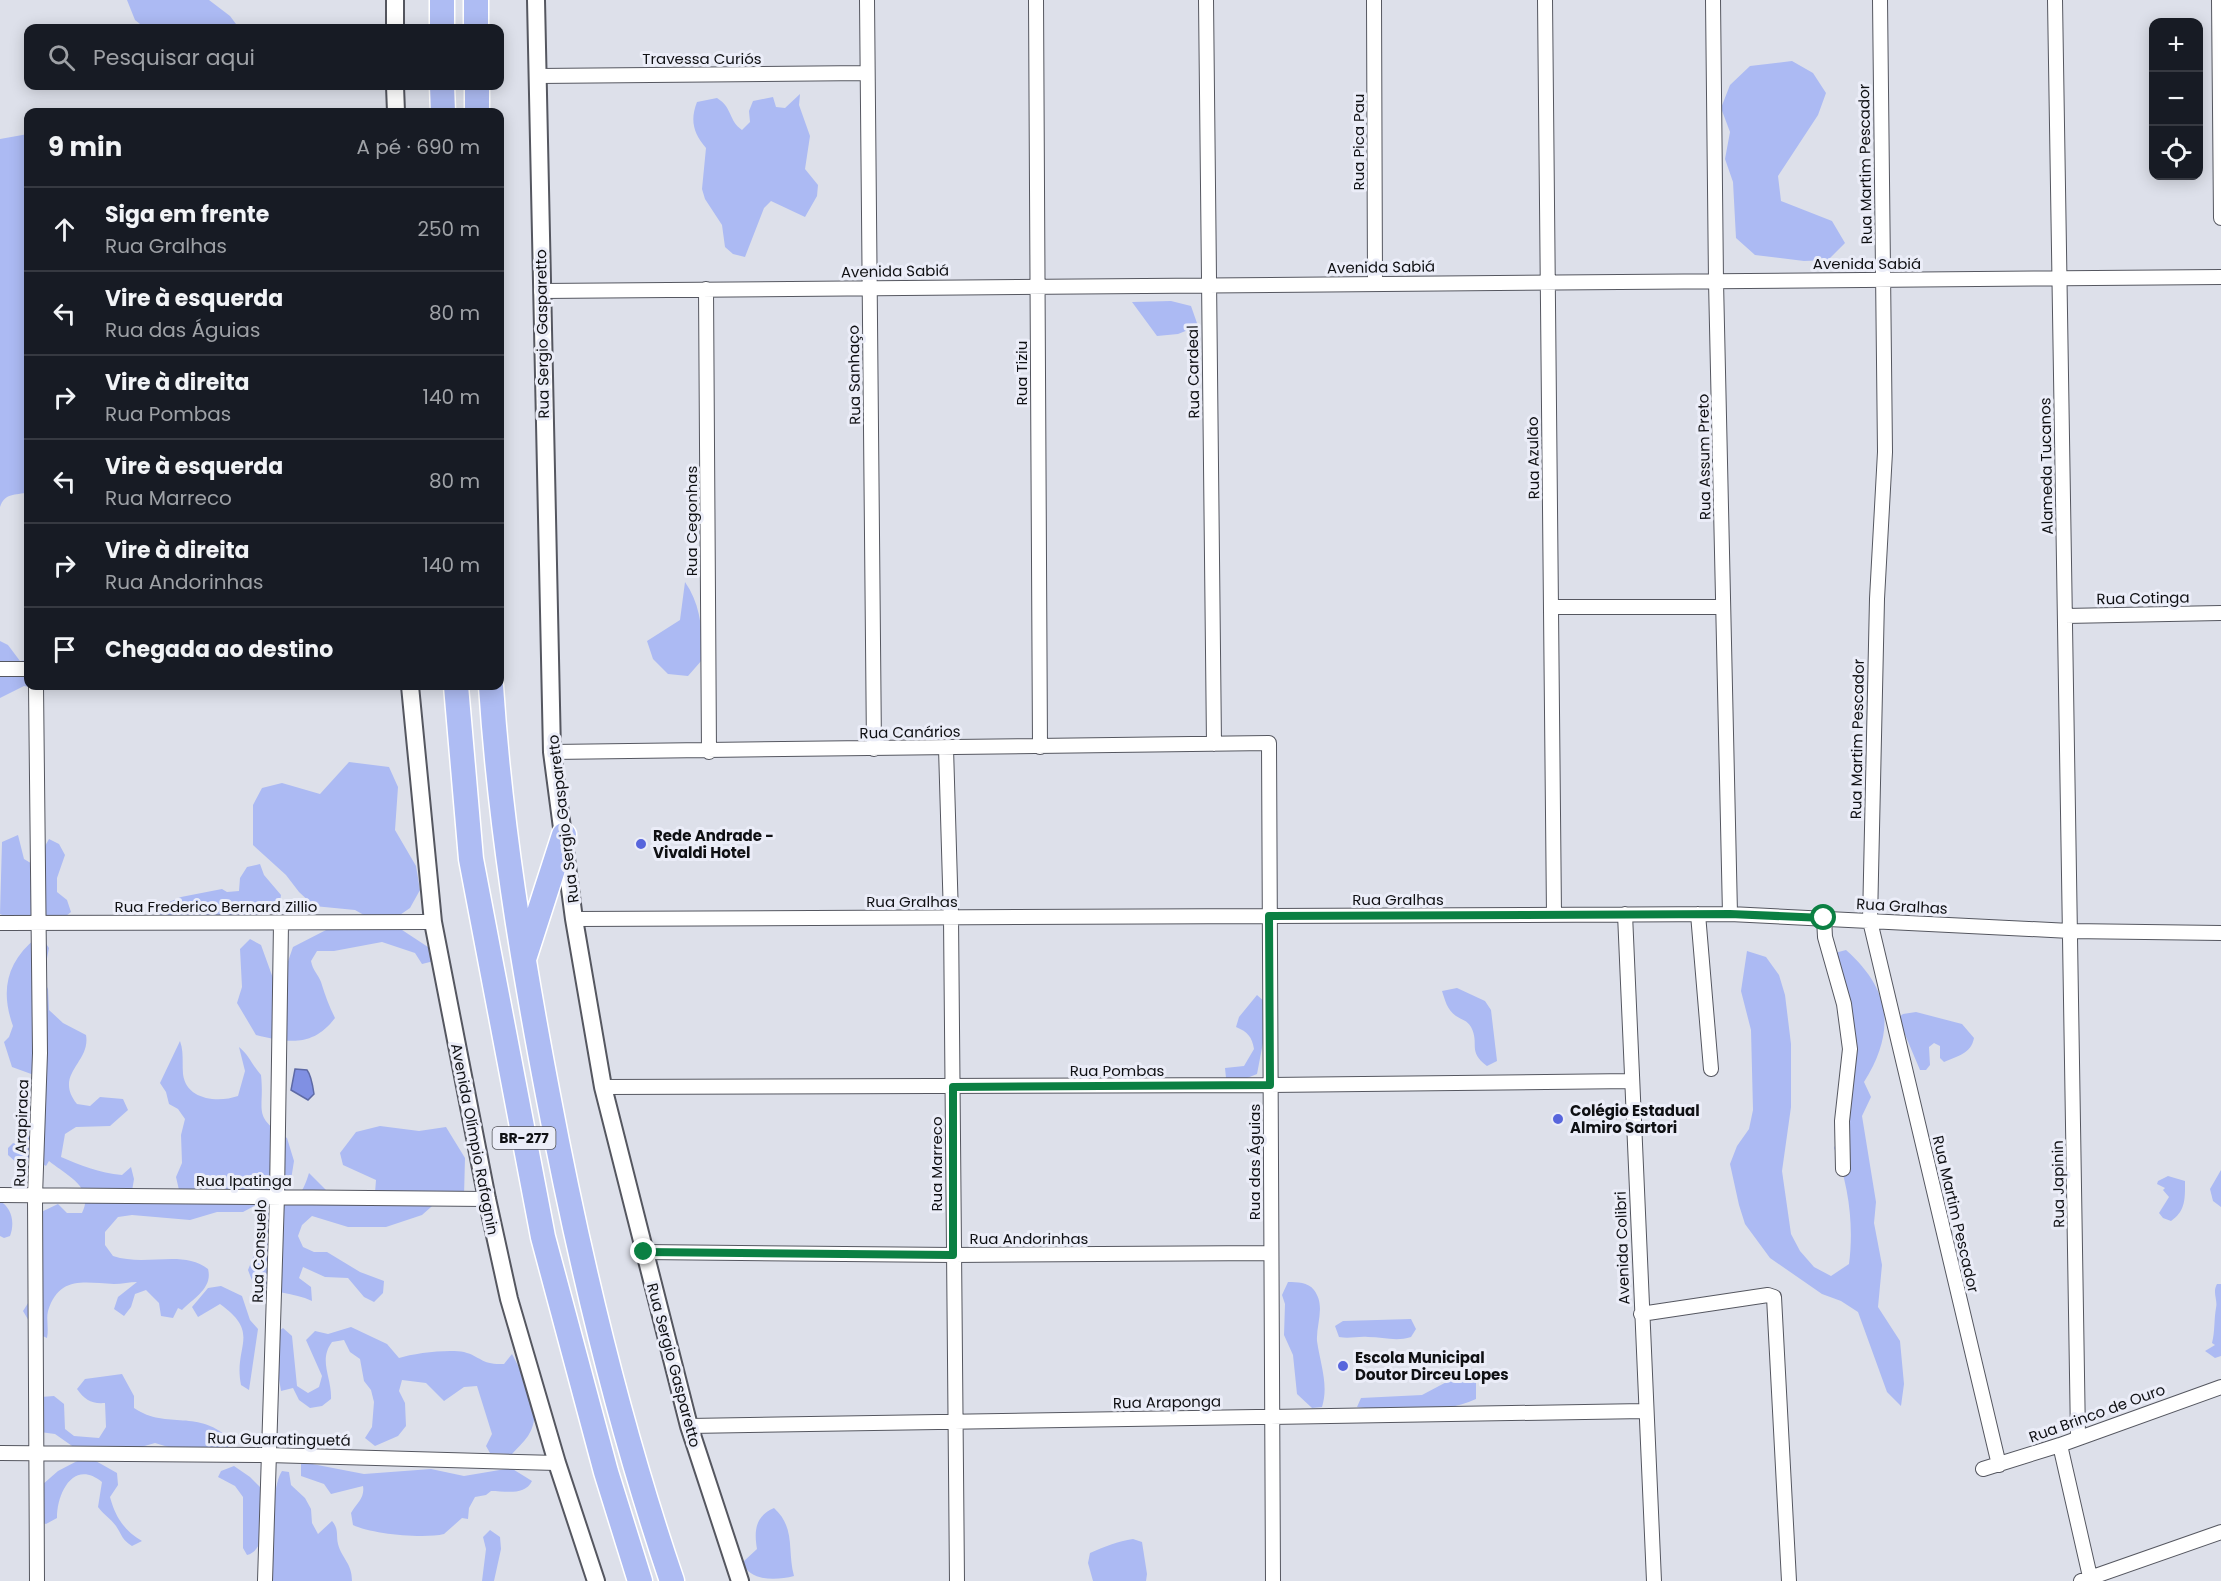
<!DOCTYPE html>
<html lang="pt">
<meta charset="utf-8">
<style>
body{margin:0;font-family:Poppins,sans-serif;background:#20242c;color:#f1f3f6}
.controls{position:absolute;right:18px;top:18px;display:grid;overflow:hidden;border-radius:12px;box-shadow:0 3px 15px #0003}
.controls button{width:54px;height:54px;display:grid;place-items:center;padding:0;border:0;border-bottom:2px solid #363941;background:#171b24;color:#f1f3f6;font:30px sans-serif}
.stop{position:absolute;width:18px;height:18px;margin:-14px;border:4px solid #0b8043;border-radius:50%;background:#fff}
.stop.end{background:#0b8043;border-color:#fff;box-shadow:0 2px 6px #0008}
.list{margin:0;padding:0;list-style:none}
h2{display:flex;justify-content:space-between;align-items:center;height:78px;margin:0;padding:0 24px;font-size:26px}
h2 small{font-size:20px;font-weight:400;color:#9ea1a6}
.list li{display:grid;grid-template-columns:39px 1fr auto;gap:18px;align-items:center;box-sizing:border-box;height:84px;padding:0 24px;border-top:2px solid #363941}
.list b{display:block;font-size:22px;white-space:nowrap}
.list p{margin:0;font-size:20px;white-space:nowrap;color:#9ea1a6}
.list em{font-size:20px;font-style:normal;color:#9ea1a6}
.icon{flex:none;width:33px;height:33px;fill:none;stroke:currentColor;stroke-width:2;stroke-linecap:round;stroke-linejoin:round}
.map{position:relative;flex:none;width:2221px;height:1581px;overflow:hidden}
.search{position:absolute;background:#171b24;box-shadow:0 3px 15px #0003;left:24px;top:24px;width:480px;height:66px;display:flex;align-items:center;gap:15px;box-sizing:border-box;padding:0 21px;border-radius:12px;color:#9ea1a6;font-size:22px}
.panel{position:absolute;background:#171b24;box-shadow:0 3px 15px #0003;left:24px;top:108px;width:480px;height:582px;border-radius:12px}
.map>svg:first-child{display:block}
.green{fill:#acbaf3}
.water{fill:#8090e3;stroke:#5e6aa5;stroke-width:1.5}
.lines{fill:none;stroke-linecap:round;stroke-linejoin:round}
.minor-casing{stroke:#555760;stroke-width:16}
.tertiary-casing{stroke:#555760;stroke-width:20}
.motorway-casing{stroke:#fff;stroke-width:27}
.minor{stroke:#fff;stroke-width:14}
.tertiary{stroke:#fff;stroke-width:16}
.motorway{stroke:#aebcf3;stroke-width:24}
.route{stroke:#0b8043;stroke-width:8}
.poi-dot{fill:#5765dc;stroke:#ebedf8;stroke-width:2}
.labels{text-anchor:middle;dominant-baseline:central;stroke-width:6;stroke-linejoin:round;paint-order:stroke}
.shield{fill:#ebedf8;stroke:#515258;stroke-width:1.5}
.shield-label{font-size:14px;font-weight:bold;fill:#0f1013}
.street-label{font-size:15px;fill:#0f1013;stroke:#ebedf8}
.poi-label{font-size:15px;font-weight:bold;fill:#0f1013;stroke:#ebedf8;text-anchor:start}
</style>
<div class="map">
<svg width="2221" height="1581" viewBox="0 0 2221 1581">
<rect width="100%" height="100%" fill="#dde0ea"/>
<path class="green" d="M 127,0 L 209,0 L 230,16 L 239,28 L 145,28 L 135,20 Z
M 1792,61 L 1813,73 L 1826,93 L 1818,115 L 1778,176 L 1781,201 L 1832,221 L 1845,243 L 1828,260 L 1804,261 L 1755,255 L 1736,238 L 1733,182 L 1725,159 L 1730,132 L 1721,108 L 1730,85 L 1750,66 Z
M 800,94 L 799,105 L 810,136 L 805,169 L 818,185 L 817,196 L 805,217 L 771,201 L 764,208 L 745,257 L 733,254 L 725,247 L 722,225 L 705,199 L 702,189 L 706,148 C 693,133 690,120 697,102 L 717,98 C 733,108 728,120 742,130 L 750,122 L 749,111 L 753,101 L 773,97 L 776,107 L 785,108 Z
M 28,134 L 28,359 L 25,364 L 28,389 L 28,492 C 15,496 5,492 0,507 L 0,139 Z
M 1171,301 L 1191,306 L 1198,326 L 1178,334 L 1157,336 L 1132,302 Z
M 685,582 C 701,605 703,632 702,660 L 688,676 L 668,674 L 653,659 L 647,641 L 680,620 Z
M 0,641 L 8,645 L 20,661 L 28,660 L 28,686 L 68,686 L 48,690 L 24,686 L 0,698 Z
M 349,762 L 389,767 L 398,787 L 395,830 L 416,866 L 420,890 L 410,908 L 394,919 L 373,920 L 355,910 L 314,906 L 299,892 L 286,875 L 253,845 L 253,805 L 262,788 L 282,783 L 320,794 Z
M 18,835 L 24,859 L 34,865 L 49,839 L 59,844 L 65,855 L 57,878 L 57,892 L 67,900 L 71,912 C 56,926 18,924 0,914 L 2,842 Z
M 260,864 L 264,875 L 281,895 L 279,908 C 248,927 198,919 162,919 L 158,907 L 181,897 L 222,889 L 227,892 L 239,891 L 240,878 L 247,867 Z
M 341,926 L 396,926 L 431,949 L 434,961 L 422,964 L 415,953 L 382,942 L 334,951 L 317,951 L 311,961 C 313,971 318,974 321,982 C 325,995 329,1006 335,1018 C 313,1047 289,1043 256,1035 L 237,1003 L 242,987 L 240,949 L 250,939 L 261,945 L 274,981 L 285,970 L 293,947 L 328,929 Z
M 36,938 L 42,938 L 49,948 L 43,979 L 48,989 L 49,1010 L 63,1023 L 86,1035 C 91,1063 53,1074 77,1104 L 90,1106 L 100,1097 L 123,1099 L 128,1110 L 110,1126 L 76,1127 L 65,1134 L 61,1157 C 80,1165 99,1173 122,1175 L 131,1167 L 134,1179 L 132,1191 L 168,1192 L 179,1190 L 176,1177 L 182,1163 L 181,1135 L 185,1119 L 178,1109 L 169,1104 L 166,1092 L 160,1083 L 180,1041 C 184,1052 182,1062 183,1074 C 186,1100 218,1103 238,1096 L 245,1071 L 239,1047 C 249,1055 252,1065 261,1075 C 265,1112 251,1115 287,1138 L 294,1161 L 290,1186 L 270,1203 L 256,1205 L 243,1212 L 217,1212 L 190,1220 L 132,1215 L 118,1217 L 105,1232 L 105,1245 L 113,1256 C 146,1267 183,1249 208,1269 C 213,1288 194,1298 182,1310 L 178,1308 L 173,1318 L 161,1316 L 159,1303 L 146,1290 L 135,1294 L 131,1307 L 124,1316 L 114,1309 L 118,1297 L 137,1282 C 130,1282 122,1284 114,1284 C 85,1283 59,1275 48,1311 C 46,1319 49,1329 47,1338 L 36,1333 L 23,1311 L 30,1300 L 37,1214 L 58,1204 L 67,1213 L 82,1213 C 95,1187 66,1175 49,1161 L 46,1166 L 35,1159 L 18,1164 L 8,1155 L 8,1148 L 13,1143 L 19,1145 L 33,1113 L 34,1075 L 12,1067 L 4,1042 L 9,1037 L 13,1026 C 0,990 7,962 36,938 Z
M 1846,950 C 1891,990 1896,1031 1864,1082 L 1871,1097 L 1862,1116 L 1876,1202 L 1874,1223 L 1882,1265 L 1878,1307 L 1900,1341 L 1904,1384 L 1901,1406 L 1887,1392 L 1858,1312 L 1841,1301 L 1822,1294 L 1770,1258 L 1745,1224 L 1739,1205 L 1730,1164 L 1737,1146 L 1749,1129 L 1753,1110 L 1751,1030 L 1741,991 L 1747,951 L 1766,957 L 1779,975 L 1785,995 L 1791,1044 L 1791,1107 L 1782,1171 L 1791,1234 L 1800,1251 L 1814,1267 L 1831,1276 L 1849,1264 C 1854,1226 1849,1184 1834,1148 L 1850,1112 L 1855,1034 L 1827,955 Z
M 1457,988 L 1485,1001 L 1491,1010 L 1497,1061 L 1487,1066 C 1467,1051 1480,1044 1471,1027 C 1467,1020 1462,1020 1456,1016 C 1447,1010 1445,1000 1442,991 Z
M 1257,995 L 1265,1002 L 1263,1022 L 1265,1032 L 1257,1074 L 1247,1078 L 1226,1078 L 1225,1068 L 1244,1066 L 1254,1049 C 1252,1037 1248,1032 1236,1027 L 1239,1017 Z
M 1916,1012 L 1962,1024 L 1974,1038 C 1971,1054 1957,1056 1944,1062 L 1940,1058 L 1940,1046 L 1934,1043 L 1929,1047 L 1930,1065 L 1926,1070 L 1920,1070 L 1898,1018 L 1903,1014 Z
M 380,1126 L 419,1131 L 446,1127 L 465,1158 L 464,1196 L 440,1199 L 422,1215 L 386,1227 L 348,1227 L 312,1216 L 302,1225 L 298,1236 L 303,1247 L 314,1252 L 327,1252 L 360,1272 L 384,1281 L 383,1293 L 374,1302 L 364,1297 L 348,1278 L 325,1277 L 303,1267 L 299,1278 L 311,1287 L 312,1301 C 293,1292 272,1294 253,1283 L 248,1270 L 258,1245 L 256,1221 C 283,1199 297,1213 309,1173 L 327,1191 L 339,1194 L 375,1193 L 376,1180 L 343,1165 L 340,1153 L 356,1132 Z
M 2221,1170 L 2221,1207 L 2213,1201 L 2210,1189 Z
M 2168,1176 L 2185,1181 C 2185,1198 2186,1211 2171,1221 L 2163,1218 L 2159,1213 L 2169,1197 L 2163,1190 L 2165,1188 L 2157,1184 L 2158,1181 Z
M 0,1201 C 12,1208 15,1223 10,1236 L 4,1238 L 0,1236 Z
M 1288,1282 C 1297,1282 1308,1282 1314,1290 C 1326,1306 1316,1324 1317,1341 C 1320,1363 1329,1385 1322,1407 L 1312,1408 L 1297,1394 L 1293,1355 L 1284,1335 L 1285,1304 L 1282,1295 Z
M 2217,1284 L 2221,1284 L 2221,1356 L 2215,1358 L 2205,1351 L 2215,1345 L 2212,1343 C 2215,1332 2214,1319 2216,1308 C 2218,1299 2212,1293 2217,1284 Z
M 221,1286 L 242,1296 L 250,1320 L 258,1329 L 249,1390 L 241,1385 C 233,1346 262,1334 220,1304 L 198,1317 L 192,1307 L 208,1288 Z
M 1411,1319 L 1416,1329 L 1411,1337 C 1396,1342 1383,1337 1368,1337 C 1358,1336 1350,1339 1339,1337 L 1335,1326 L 1343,1321 Z
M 351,1327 L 387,1344 L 399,1358 C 414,1353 449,1349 464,1352 C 482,1357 481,1365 504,1364 L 512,1354 C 524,1378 545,1410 528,1436 C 523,1443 517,1448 512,1454 L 490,1453 L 486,1446 L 492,1434 L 477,1386 L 464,1387 L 444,1401 L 426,1383 L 402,1380 L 399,1391 L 405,1403 L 406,1426 L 398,1436 L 375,1446 L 365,1438 L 372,1427 L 374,1402 L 371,1390 L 364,1381 L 360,1359 L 350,1352 L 344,1340 L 332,1342 C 318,1361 332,1377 331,1399 L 322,1406 L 310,1408 L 299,1400 L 293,1388 L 281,1391 L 272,1336 L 283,1328 L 292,1336 L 297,1386 L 308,1393 L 319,1387 L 322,1376 L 306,1340 L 315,1331 L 328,1334 Z
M 1471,1369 L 1476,1378 L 1476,1399 C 1442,1415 1393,1411 1357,1407 L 1361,1398 L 1422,1395 Z
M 122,1374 L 134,1396 L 134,1408 C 168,1431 198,1407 232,1441 L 225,1451 L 178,1450 L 155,1443 L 134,1449 L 75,1448 L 55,1434 L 40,1432 L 41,1397 L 54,1396 L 64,1404 L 65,1429 L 74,1436 L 99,1438 L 106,1427 L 105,1403 C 91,1404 85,1400 77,1389 L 85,1379 Z
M 81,1459 L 94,1460 L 117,1473 L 118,1485 L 110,1497 C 115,1516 124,1531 142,1541 L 132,1546 C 122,1540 122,1535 116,1526 C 111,1519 103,1514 98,1507 L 102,1482 C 74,1459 57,1492 57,1518 L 46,1524 L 39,1522 L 42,1485 L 58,1471 Z
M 307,1463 L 364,1474 L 431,1469 L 464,1476 L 511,1468 L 532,1481 C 525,1496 505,1491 491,1491 L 486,1495 L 475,1497 L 469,1508 L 468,1519 L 462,1518 L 444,1534 C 424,1539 371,1534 353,1525 L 351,1513 C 357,1503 365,1498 363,1486 L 331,1494 L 324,1484 L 301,1476 L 301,1464 Z
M 234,1466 L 250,1477 L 263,1490 C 262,1509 269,1549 247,1555 L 243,1548 L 243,1497 L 235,1486 L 218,1477 L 221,1471 Z
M 282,1471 L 289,1472 L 291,1485 L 305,1498 L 311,1509 L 312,1523 L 318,1534 L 332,1521 C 339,1529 336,1535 338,1544 C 342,1559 352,1563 352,1581 L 269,1581 C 270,1558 271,1486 282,1471 Z
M 774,1508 C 796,1528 787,1550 794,1576 C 775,1581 748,1581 743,1562 L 757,1549 C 754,1531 755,1516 774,1508 Z
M 490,1530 L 500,1537 L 501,1549 L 494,1581 L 482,1581 L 486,1549 L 483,1537 Z
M 1133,1539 L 1142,1542 L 1147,1574 L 1146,1581 L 1093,1581 L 1088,1563 L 1090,1553 C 1104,1547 1118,1541 1133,1539 Z"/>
<path class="water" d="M 295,1069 L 307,1070 C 311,1075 313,1087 314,1094 L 308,1100 L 291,1090 Z"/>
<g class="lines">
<g class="minor-casing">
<path id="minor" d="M 867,0 L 874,749
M 1036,0 L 1040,747
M 1206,0 L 1214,744
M 1374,0 L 1375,283
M 1545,0 L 1554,915
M 1713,0 L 1716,281 L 1730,914
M 1880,0 L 1885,452 L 1877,599 L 1870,921 L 1999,1465
M 2055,0 L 2078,1437
M 2219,0 L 2221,218
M 538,76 L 867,73
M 706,289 L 709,752
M 541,291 L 2221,277
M 1551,607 L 1723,607
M 2065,616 L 2221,613
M 0,669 L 28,669
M 36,686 L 40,1053 L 35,1196 L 37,1581
M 946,748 L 951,917 L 957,1581
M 552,752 L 1269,743 L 1273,1581
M 1625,914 L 1654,1581
M 1698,914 L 1711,1069
M 1824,918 L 1825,937 L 1844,1004 L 1850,1049 L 1842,1121 L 1843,1169
M 574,919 L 1730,914 L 2070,931 L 2221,933
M 0,923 L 433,922
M 603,1087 L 1270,1085 L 1632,1081
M 0,1195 L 487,1199
M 644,1252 L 953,1255 L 1271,1253
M 1641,1314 L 1768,1295 L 1774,1297 L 1789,1581
M 689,1426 L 1645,1411
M 2060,1445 L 2091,1581
M 0,1453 L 268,1455 L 557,1463
M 1983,1469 L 2060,1445 L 2221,1387
M 265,1581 L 277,1196 L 281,923
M 2081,1581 L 2221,1532"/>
</g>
<g class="tertiary-casing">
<path id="tertiary" d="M 395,0 L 395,28
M 536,0 L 552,752 L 574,919 L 603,1087 L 689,1426 L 740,1581
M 395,86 L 396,112
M 410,686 L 433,922 L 487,1199 L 509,1299 L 557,1463 L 596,1581"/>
</g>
<g class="motorway-casing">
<path id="motorway" d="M 442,0 L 442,28
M 476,0 L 476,28
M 442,86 L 443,112
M 477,86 L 477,112
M 456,686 L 471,859 L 543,1237 L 606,1472 L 640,1581
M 491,686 C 500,824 522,959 548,1095 C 579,1259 618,1423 672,1581
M 524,959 L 564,835"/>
</g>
<use href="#minor" class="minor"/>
<use href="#tertiary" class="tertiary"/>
<use href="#motorway" class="motorway"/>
</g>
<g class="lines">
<path class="route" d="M 644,1252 L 953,1255 L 953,1087 L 1270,1085 L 1269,916 L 1730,914 L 1824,918"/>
</g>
<g class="poi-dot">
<circle cx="641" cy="844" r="6"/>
<circle cx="1558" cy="1119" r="6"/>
<circle cx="1343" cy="1366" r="6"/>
</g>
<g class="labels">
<rect class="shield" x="492.5" y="1127" width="63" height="22" rx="4.5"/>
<g class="shield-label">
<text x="524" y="1138">BR-277</text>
</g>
<g class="street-label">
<text x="702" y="58">Travessa Curiós</text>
<text transform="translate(1358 142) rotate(-90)">Rua Pica Pau</text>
<text transform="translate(1865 164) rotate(-91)">Rua Martim Pescador</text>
<text x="1867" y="263">Avenida Sabiá</text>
<text transform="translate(1381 267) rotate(-1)">Avenida Sabiá</text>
<text transform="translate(895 271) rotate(-1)">Avenida Sabiá</text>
<text transform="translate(542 334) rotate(-91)">Rua Sergio Gasparetto</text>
<text transform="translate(1193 372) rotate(-91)">Rua Cardeal</text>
<text transform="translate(1021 373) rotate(-90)">Rua Tiziu</text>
<text transform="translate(854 375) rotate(-91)">Rua Sanhaço</text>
<text transform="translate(1704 457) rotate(-91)">Rua Assum Preto</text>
<text transform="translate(1533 458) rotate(-91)">Rua Azulão</text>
<text transform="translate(2046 466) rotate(-91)">Alameda Tucanos</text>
<text transform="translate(691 521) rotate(-90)">Rua Cegonhas</text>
<text transform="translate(2143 598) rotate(-1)">Rua Cotinga</text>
<text transform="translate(910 732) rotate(-1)">Rua Canários</text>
<text transform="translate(1857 739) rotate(-89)">Rua Martim Pescador</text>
<text transform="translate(563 819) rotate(-97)">Rua Sergio Gasparetto</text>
<text x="1398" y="899">Rua Gralhas</text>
<text x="912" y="901">Rua Gralhas</text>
<text x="216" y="906">Rua Frederico Bernard Zillio</text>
<text transform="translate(1902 906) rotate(3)">Rua Gralhas</text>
<text x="1117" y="1070">Rua Pombas</text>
<text transform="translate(21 1133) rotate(-88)">Rua Arapiraca</text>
<text transform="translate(475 1139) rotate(79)">Avenida Olímpio Rafagnin</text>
<text transform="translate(1254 1162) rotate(-90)">Rua das Águias</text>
<text transform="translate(936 1164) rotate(-90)">Rua Marreco</text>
<text x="244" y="1180">Rua Ipatinga</text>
<text transform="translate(2058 1184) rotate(-91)">Rua Japinin</text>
<text transform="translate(1956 1214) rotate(77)">Rua Martim Pescador</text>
<text x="1029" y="1238">Rua Andorinhas</text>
<text transform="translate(1622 1248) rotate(-92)">Avenida Colibri</text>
<text transform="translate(259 1251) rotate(-88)">Rua Consuelo</text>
<text transform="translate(674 1365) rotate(75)">Rua Sergio Gasparetto</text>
<text transform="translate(1167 1402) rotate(-1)">Rua Araponga</text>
<text transform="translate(2097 1413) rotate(-20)">Rua Brinco de Ouro</text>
<text transform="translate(279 1439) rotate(1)">Rua Guaratinguetá</text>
</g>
<g class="poi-label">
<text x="653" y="835">Rede Andrade -<tspan x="653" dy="17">Vivaldi Hotel</tspan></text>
<text x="1570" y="1110">Colégio Estadual<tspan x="1570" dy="17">Almiro Sartori</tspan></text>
<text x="1355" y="1357">Escola Municipal<tspan x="1355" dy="17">Doutor Dirceu Lopes</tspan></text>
</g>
</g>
</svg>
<div class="controls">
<button>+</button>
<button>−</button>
<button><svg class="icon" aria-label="locate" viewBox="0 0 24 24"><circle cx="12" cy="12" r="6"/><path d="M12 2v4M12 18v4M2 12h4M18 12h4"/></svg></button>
</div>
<div class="stop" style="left:1824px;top:918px"></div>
<div class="stop end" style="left:644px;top:1252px"></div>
<div class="search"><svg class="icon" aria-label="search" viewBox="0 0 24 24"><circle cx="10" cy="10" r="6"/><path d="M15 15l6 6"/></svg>Pesquisar aqui</div>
<section class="panel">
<h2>9 min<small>A pé · 690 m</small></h2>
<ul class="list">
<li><svg class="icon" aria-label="ahead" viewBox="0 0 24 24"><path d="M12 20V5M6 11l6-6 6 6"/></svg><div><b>Siga em frente</b><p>Rua Gralhas</p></div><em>250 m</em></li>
<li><svg class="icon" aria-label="left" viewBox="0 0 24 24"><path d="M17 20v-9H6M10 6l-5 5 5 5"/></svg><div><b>Vire à esquerda</b><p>Rua das Águias</p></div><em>80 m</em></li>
<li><svg class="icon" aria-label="right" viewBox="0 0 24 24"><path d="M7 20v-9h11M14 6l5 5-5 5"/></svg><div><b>Vire à direita</b><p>Rua Pombas</p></div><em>140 m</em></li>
<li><svg class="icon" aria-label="left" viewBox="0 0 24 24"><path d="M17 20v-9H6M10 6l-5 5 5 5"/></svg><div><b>Vire à esquerda</b><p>Rua Marreco</p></div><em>80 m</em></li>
<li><svg class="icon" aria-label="right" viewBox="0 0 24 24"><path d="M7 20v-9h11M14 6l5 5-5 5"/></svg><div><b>Vire à direita</b><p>Rua Andorinhas</p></div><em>140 m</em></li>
<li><svg class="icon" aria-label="arrive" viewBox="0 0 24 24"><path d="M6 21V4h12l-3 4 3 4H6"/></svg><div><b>Chegada ao destino</b></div></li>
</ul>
</section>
</div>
